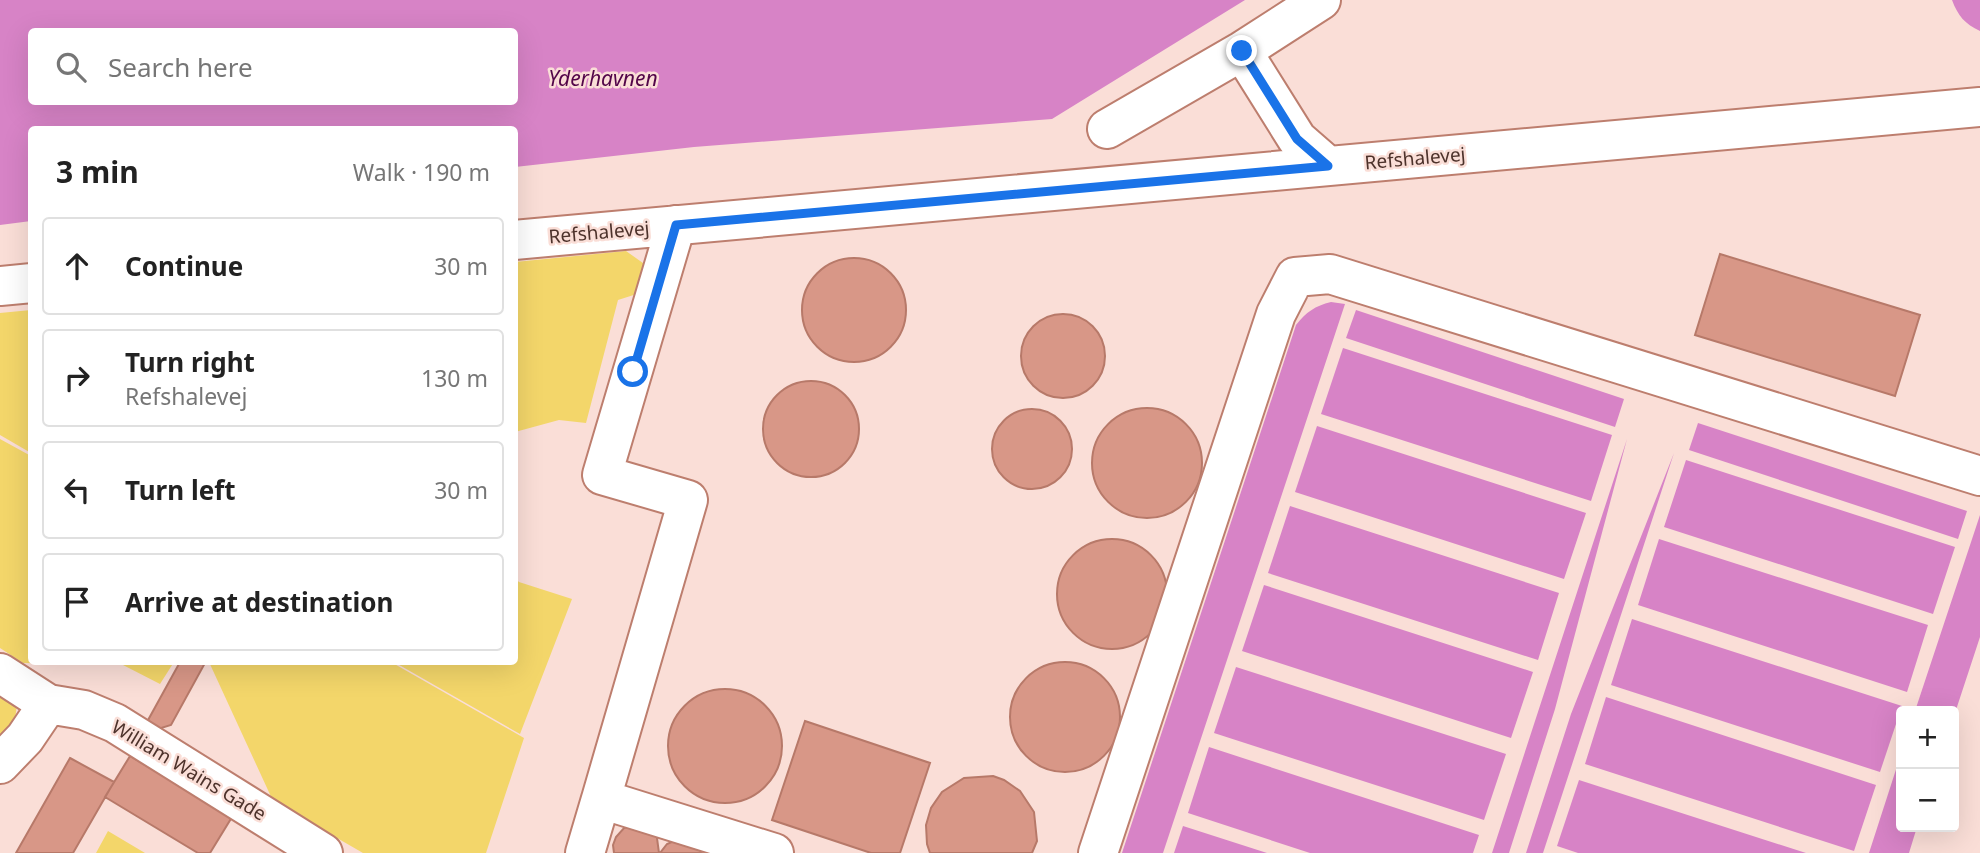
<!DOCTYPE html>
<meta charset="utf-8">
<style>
body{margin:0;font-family:"Noto Sans",sans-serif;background:#f6f6f6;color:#222}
.controls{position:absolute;right:21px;bottom:21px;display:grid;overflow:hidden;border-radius:7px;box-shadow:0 7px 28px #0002}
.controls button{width:63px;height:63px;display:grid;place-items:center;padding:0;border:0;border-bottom:2px solid #e0e0e0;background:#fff;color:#222;font:35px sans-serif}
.stop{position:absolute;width:21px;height:21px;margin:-16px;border:5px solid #1a73e8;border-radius:50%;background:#fff}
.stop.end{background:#1a73e8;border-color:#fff;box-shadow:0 2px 7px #0008}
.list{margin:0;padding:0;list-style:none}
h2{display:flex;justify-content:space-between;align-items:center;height:91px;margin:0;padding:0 28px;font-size:30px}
h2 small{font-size:23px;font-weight:400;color:#767676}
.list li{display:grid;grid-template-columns:46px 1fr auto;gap:21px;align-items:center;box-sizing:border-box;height:98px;margin:0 14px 14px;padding:0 14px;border:2px solid #e0e0e0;border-radius:7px}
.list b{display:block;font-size:26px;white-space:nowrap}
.list p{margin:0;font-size:23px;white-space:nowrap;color:#767676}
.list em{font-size:23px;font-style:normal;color:#767676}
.icon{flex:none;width:38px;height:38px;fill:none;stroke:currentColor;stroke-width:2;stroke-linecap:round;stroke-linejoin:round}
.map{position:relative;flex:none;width:1980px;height:853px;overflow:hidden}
.search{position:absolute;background:#fff;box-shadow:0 7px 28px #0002;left:28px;top:28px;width:490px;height:77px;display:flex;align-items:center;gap:18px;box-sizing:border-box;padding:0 24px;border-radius:7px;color:#767676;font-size:26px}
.panel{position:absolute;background:#fff;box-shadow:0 7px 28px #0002;left:28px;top:126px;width:490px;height:539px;border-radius:7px}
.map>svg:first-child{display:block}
.green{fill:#f3d66a}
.water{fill:#d783c6;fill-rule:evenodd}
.building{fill:#d89787;stroke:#b77969;stroke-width:2}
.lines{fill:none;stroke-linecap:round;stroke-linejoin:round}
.minor-casing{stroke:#bd7e6e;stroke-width:42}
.minor{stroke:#fff;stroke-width:38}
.route{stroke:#1a73e8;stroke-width:9}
.labels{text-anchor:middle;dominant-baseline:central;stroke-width:5;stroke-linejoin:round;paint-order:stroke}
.street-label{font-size:19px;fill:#4d322b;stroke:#faded7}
.water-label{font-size:21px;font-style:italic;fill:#530549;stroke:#faded7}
</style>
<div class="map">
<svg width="1980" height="853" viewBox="0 0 1980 853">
<rect width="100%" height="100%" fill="#faded7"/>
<path class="green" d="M 626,251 L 650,268 L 643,292 L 618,300 L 586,423 L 559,420 L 515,432 L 515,262 Z
M 31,310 L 32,310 L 31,453 L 0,435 L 0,313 Z
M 0,439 L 31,456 L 32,662 L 174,662 L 160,684 L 123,665 L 23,663 L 0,648 Z
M 515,578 L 519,582 L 572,599 L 520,734 L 394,662 L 514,662 Z
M 209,662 L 391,662 L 524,738 L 486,853 L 363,853 L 273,801 Z
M 0,686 L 17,704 L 14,728 L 0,746 Z
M 108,831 L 145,853 L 96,853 Z"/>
<path class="water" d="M 0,0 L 1245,0 L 1052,119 L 694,147 L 515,167 L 514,130 L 32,130 L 31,221 L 0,225 ZM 32,32 L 514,32 L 514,102 L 32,102 Z
M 1952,0 L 1980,0 L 1980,31 C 1965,24 1958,16 1952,0 Z
M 1331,302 L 1345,304 L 1163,853 L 1122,853 L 1296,325 C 1306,312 1315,306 1331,302 Z
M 1356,310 L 1624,399 L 1615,427 L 1346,338 Z
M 1343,348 L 1612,435 L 1591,501 L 1321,414 Z
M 1698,423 L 1967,511 L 1958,539 L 1689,450 Z
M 1317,426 L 1586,513 L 1564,579 L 1295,492 Z
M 1627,439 L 1555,709 L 1509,853 L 1492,853 Z
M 1674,453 L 1543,853 L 1526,853 L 1571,714 Z
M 1686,460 L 1955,547 L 1933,614 L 1664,527 Z
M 1290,506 L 1559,593 L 1538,660 L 1268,573 Z
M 1980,515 L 1980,637 L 1954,716 L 1954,711 L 1915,711 Z
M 1659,539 L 1928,625 L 1907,692 L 1638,605 Z
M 1264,585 L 1533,672 L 1511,738 L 1242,651 Z
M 1632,619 L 1902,706 L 1880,772 L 1611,685 Z
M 1236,667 L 1506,754 L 1484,820 L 1214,733 Z
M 1606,697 L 1876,785 L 1854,851 L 1585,764 Z
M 1209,747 L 1479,835 L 1473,853 L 1310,853 L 1188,813 Z
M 1901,754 L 1901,827 L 1917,827 L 1909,853 L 1869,853 Z
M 1579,780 L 1806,853 L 1578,853 L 1557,846 Z
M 1183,826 L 1267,853 L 1174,853 Z"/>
<path class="building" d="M 1720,254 L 1920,315 L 1895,396 L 1695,335 Z
M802 310a52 52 0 1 1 104 0a52 52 0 1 1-104 0Z
M1021 356a42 42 0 1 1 84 0a42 42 0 1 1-84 0Z
M763 429a48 48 0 1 1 96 0a48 48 0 1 1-96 0Z
M1092 463a55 55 0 1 1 110 0a55 55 0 1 1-110 0Z
M992 449a40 40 0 1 1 80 0a40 40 0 1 1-80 0Z
M1057 594a55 55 0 1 1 110 0a55 55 0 1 1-110 0Z
M 180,662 L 205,663 L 171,725 L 158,729 L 147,722 Z
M1010 717a55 55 0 1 1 110 0a55 55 0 1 1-110 0Z
M668 746a57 57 0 1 1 114 0a57 57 0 1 1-114 0Z
M 805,721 L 930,763 L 900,853 L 871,853 L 772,820 Z
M 130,756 L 232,817 L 210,853 L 198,853 L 105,797 Z
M 70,758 L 114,782 L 73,853 L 16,853 Z
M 993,776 L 1004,780 L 1020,791 L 1034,812 L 1037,841 L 1032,853 L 930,853 L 927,844 L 926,825 L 931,808 L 942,792 L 964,778 Z
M 632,825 L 653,832 L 657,838 L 659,853 L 614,853 L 613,845 L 616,837 L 624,828 Z
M 674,841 L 695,844 L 702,853 L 660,853 L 667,844 Z"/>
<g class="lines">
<g class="minor-casing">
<path id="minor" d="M 1242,51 L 1297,139 L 1328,166
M 1107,129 L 1242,51 L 1321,0
M 514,240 L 1980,107
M 0,286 L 32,283
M 0,673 L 48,704
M 0,764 L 25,738 L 48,704 L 84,710 L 115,723 L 323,853
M 601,799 L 688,500 L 602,475 L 676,225
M 585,853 L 601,799 L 774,853
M 1098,853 L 1276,314 L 1295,277 L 1330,274 L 1980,476"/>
</g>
<use href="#minor" class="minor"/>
</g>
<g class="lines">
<path class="route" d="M 633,372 L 676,225 L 1328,166 L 1297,139 L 1242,51"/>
</g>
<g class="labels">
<g class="street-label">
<text transform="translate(1415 158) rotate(-5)">Refshalevej</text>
<text transform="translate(599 232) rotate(-5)">Refshalevej</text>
<text transform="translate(189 770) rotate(31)">William Wains Gade</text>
</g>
<g class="water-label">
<text x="603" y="78">Yderhavnen</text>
</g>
</g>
</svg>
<div class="controls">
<button>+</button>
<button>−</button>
</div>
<div class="stop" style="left:633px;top:372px"></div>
<div class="stop end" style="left:1242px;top:51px"></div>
<div class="search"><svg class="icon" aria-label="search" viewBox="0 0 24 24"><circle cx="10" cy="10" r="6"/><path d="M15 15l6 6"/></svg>Search here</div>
<section class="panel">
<h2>3 min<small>Walk · 190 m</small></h2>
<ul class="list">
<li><svg class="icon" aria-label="ahead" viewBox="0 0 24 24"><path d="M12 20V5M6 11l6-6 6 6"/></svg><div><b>Continue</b></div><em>30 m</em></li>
<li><svg class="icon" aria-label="right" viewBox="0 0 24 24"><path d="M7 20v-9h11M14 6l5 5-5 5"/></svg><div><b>Turn right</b><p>Refshalevej</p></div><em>130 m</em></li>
<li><svg class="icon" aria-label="left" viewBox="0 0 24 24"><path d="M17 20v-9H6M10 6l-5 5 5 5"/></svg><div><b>Turn left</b></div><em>30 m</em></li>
<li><svg class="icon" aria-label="arrive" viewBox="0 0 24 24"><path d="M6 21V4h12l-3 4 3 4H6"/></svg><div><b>Arrive at destination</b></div></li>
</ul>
</section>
</div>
